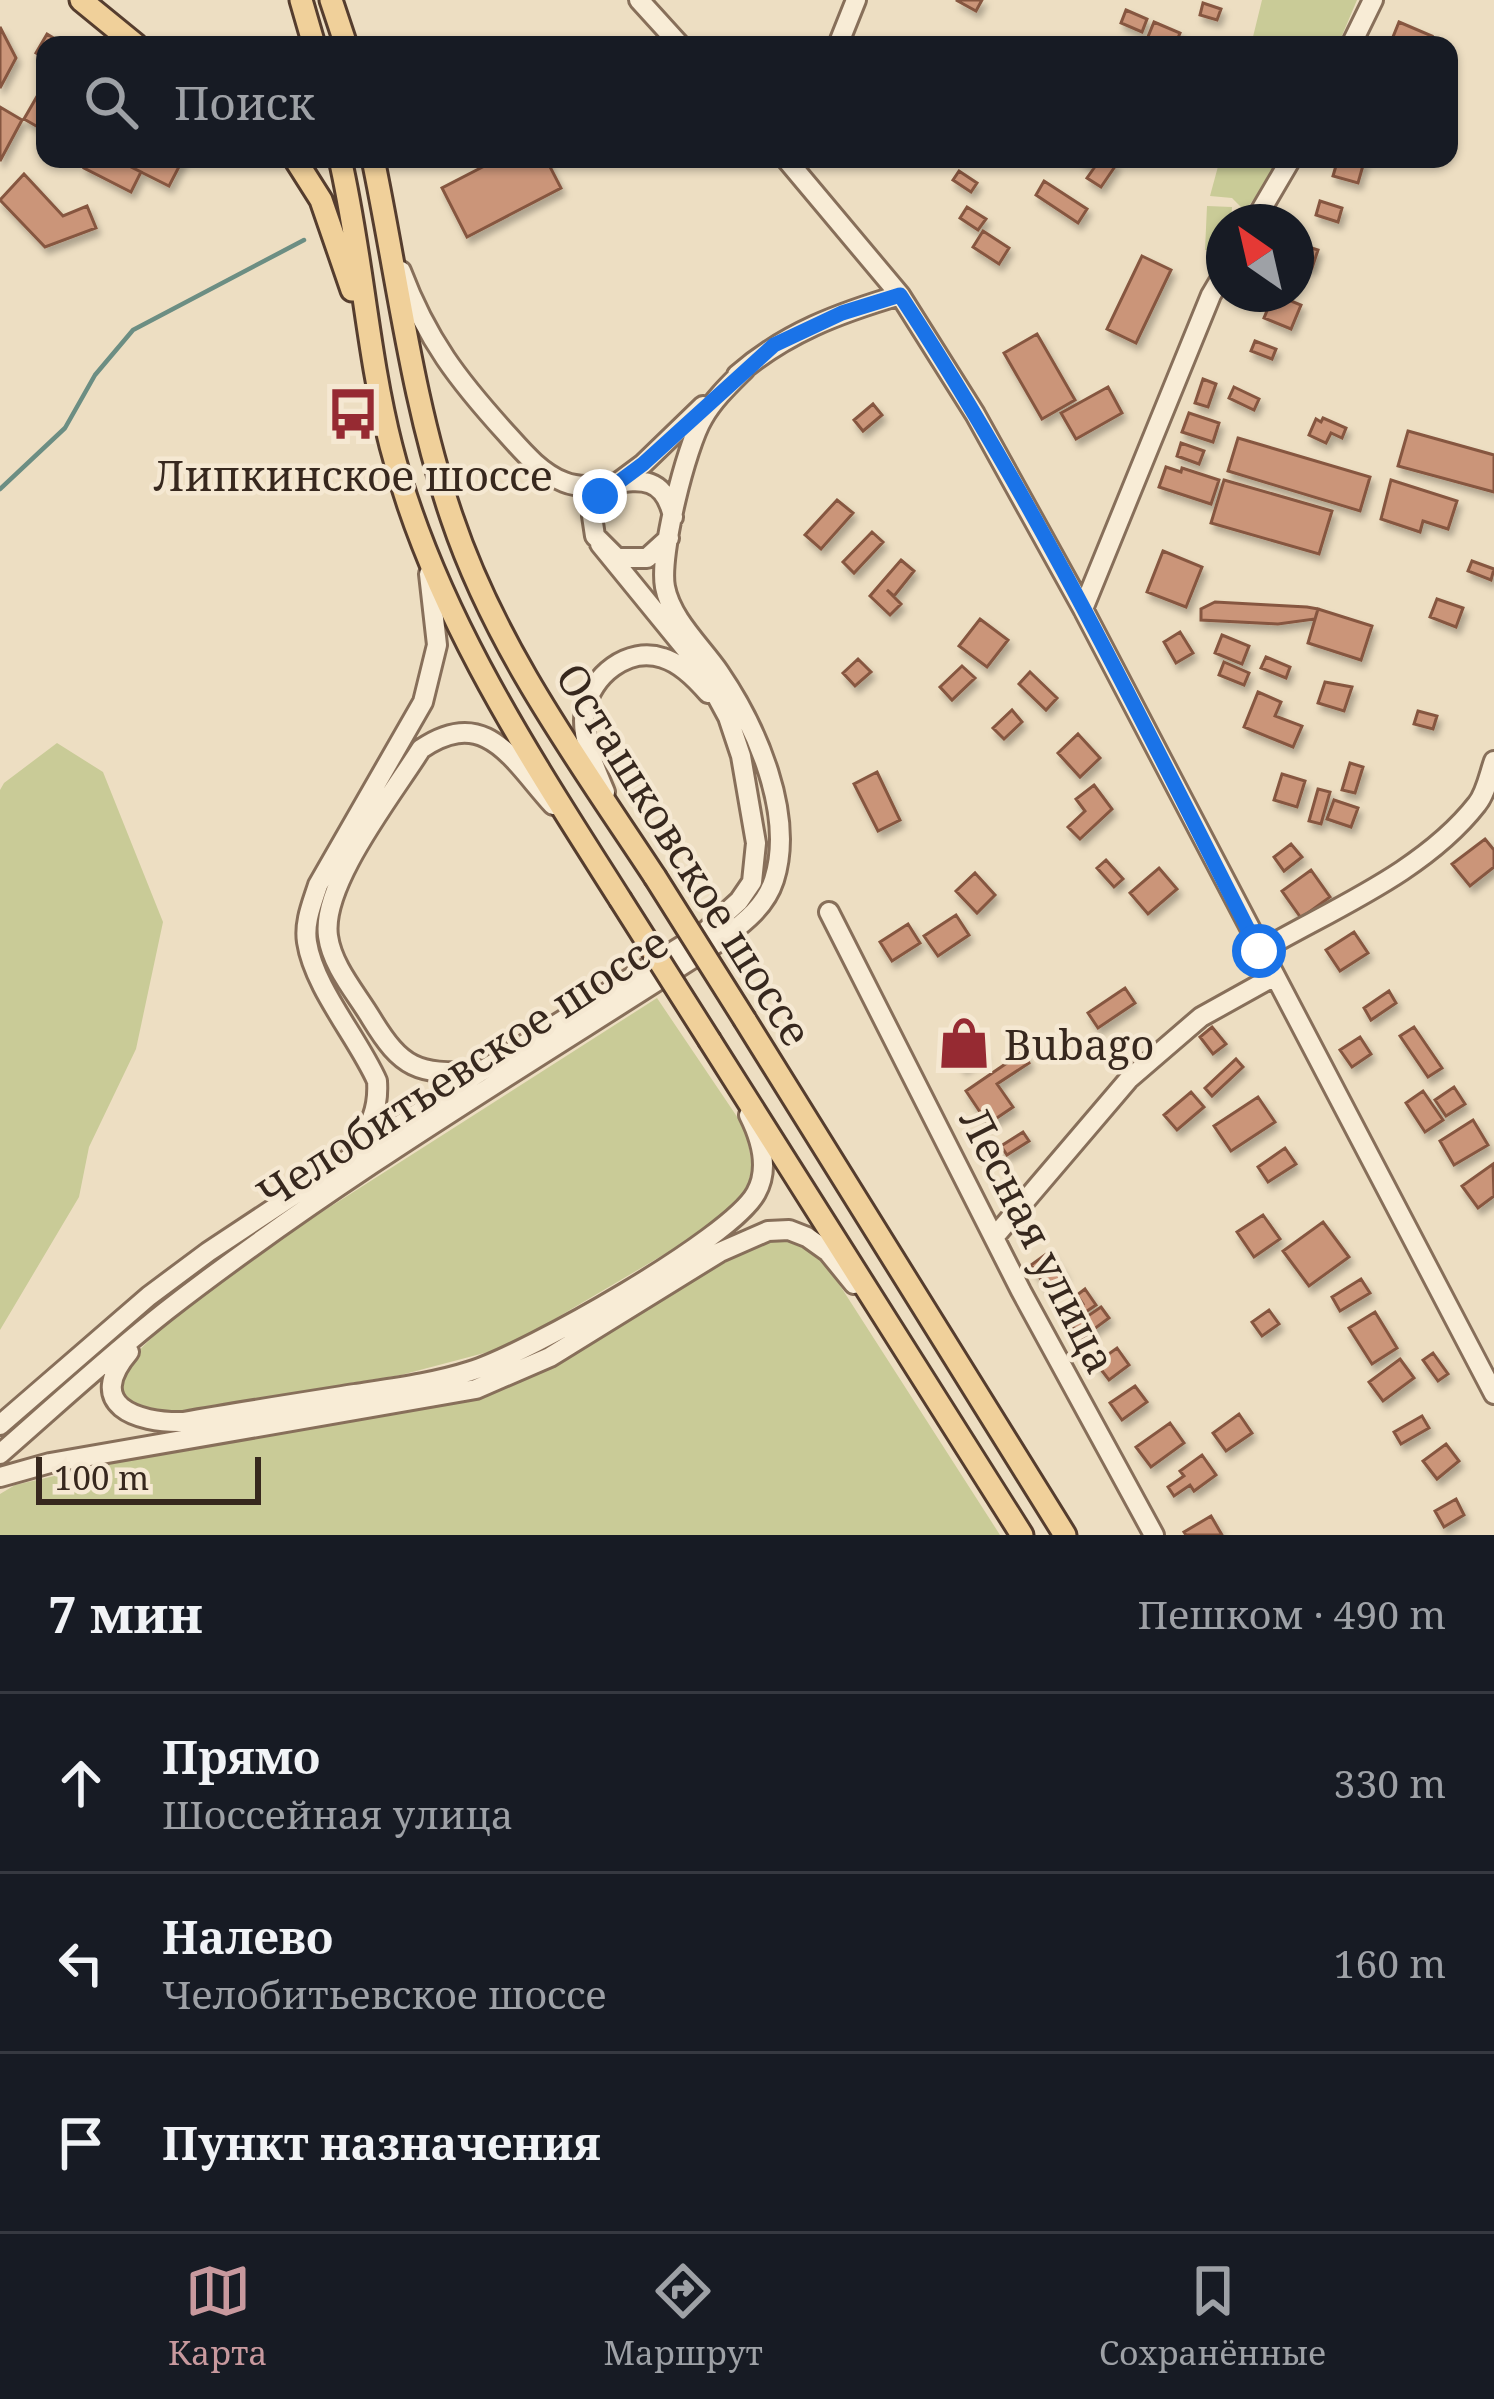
<!DOCTYPE html>
<html lang="ru">
<meta charset="utf-8">
<style>
body{margin:0;font-family:"Noto Serif",serif;background:#20242c;color:#f1f3f6}
.compass{position:absolute;left:1206px;top:204px;width:108px;height:108px;border-radius:50%;background:#171b24;box-shadow:0 3px 9px #0004;rotate:326deg}
.scale{position:absolute;left:36px;bottom:30px;width:225px;box-sizing:border-box;padding-left:12px;border:6px solid #37281e;border-top:0;font-size:33px;line-height:42px;white-space:nowrap;color:#37281e;-webkit-text-stroke:9px #f5e8d2;paint-order:stroke}
.stop{position:absolute;width:36px;height:36px;margin:-27px;border:9px solid #1a73e8;border-radius:50%;background:#fff}
.stop.end{background:#1a73e8;border-color:#fff;box-shadow:0 3px 12px #0008}
.list{margin:0;padding:0;list-style:none}
h2{display:flex;justify-content:space-between;align-items:center;height:156px;margin:0;padding:0 48px;font-size:51px}
h2 small{font-size:39px;font-weight:400;color:#9ea1a6}
.list li{display:grid;grid-template-columns:78px 1fr auto;gap:36px;align-items:center;box-sizing:border-box;height:180px;padding:0 48px;border-top:3px solid #363941}
.list b{display:block;font-size:45px;white-space:nowrap}
.list p{margin:0;font-size:39px;white-space:nowrap;color:#9ea1a6}
.list em{font-size:39px;font-style:normal;color:#9ea1a6}
.icon{flex:none;width:66px;height:66px;fill:none;stroke:currentColor;stroke-width:2;stroke-linecap:round;stroke-linejoin:round}
.map{position:relative;flex:none;width:1494px;height:1535px;overflow:hidden}
.search{position:absolute;background:#171b24;box-shadow:0 3px 9px #0004;left:36px;right:36px;top:36px;height:132px;display:flex;align-items:center;gap:30px;box-sizing:border-box;padding:0 42px;border-radius:24px;color:#9ea1a6;font-size:45px}
.sheet{height:696px;background:#171b24}
nav{display:flex;justify-content:space-around;align-items:center;box-sizing:border-box;height:168px;border-top:3px solid #363941;background:#171b24;font-size:33px;color:#9ea1a6}
nav a{display:grid;justify-items:center;gap:6px}
nav .on{color:#c8999e}
.map>svg:first-child{display:block}
.green{fill:#c9cb97}
.lines{fill:none;stroke-linecap:round;stroke-linejoin:round}
.stream{stroke:#6c8e83;stroke-width:4.5}
.building{fill:#cb9579;stroke:#865740;stroke-width:3;filter:url(#shadow)}
.minor-casing{stroke:#876f5a;stroke-width:24}
.major-casing{stroke:#553d2e;stroke-width:27}
.minor{stroke:#f8ecd6;stroke-width:18}
.major{stroke:#f0d09a;stroke-width:21}
.major-bridge-casing{stroke:#553d2e;stroke-width:27;stroke-linecap:butt}
.major-bridge{stroke:#f0d09a;stroke-width:21}
.route{stroke:#1a73e8;stroke-width:15}
.labels{text-anchor:middle;dominant-baseline:central;stroke-width:9;stroke-linejoin:round;paint-order:stroke}
.poi-label{font-size:42px;fill:#37281e;stroke:#f5e8d2}
.street-label{font-size:42px;fill:#37281e;stroke:#f5e8d2}
</style>
<div class="map">
<svg width="1494" height="1535" viewBox="0 0 1494 1535">
<defs>
<filter id="shadow"><feDropShadow dx="3.5" dy="6" stdDeviation="3" flood-color="#0004"/></filter>
</defs>
<rect width="100%" height="100%" fill="#eddec2"/>
<path class="green" d="M 1262,0 L 1357,0 L 1338,45 L 1251,45 Z
M 1220,159 L 1283,159 C 1272,180 1258,192 1245,211 L 1232,198 L 1210,196 Z
M 1207,206 L 1232,207 L 1231,222 L 1224,222 L 1224,251 L 1205,250 Z
M 57,743 L 103,772 L 163,922 L 136,1049 L 89,1147 L 79,1197 L 0,1330 L 0,790 L 4,783 Z
M 657,998 L 746,1130 L 752,1167 L 746,1194 L 714,1225 L 507,1347 L 401,1375 L 159,1414 L 131,1404 L 121,1391 L 123,1366 L 167,1323 L 297,1228 Z
M 780,1238 L 805,1244 L 830,1270 L 1000,1535 L 0,1535 L 0,1494 L 15,1485 L 194,1444 L 469,1398 L 722,1259 Z"/>
<g class="lines">
<path class="stream" d="M 0,489 L 65,428 L 95,375 L 133,330 L 304,240"/>
</g>
<path class="building" d="M 956,0 L 982,0 L 976,11 Z
M 1203,3 L 1221,9 L 1217,20 L 1200,15 Z
M 1126,10 L 1147,19 L 1142,32 L 1121,23 Z
M 1154,22 L 1180,33 L 1175,45 L 1145,44 Z
M 1399,22 L 1432,36 L 1428,45 L 1413,45 L 1393,37 Z
M 0,27 L 16,58 L 0,88 Z
M 47,34 L 65,45 L 45,45 L 45,58 L 36,53 Z
M 39,93 L 45,97 L 45,131 L 24,119 Z
M 0,107 L 22,120 L 0,161 Z
M 88,159 L 115,159 L 141,172 L 131,192 L 84,168 Z
M 115,159 L 183,159 L 169,186 Z
M 498,159 L 546,159 L 561,188 L 467,237 L 442,188 Z
M 1080,159 L 1107,159 L 1116,165 L 1101,187 L 1087,178 L 1094,168 Z
M 1338,159 L 1364,162 L 1358,183 L 1333,176 Z
M 959,171 L 977,183 L 971,192 L 953,180 Z
M 24,174 L 63,216 L 87,206 L 96,228 L 45,247 L 0,200 Z
M 1044,181 L 1087,209 L 1078,223 L 1036,195 Z
M 1320,201 L 1342,208 L 1338,222 L 1316,215 Z
M 967,207 L 986,219 L 978,230 L 960,218 Z
M 983,231 L 1009,248 L 999,264 L 973,247 Z
M 1296,243 L 1318,250 L 1312,268 L 1296,263 Z
M 1142,256 L 1171,270 L 1136,343 L 1107,329 Z
M 1274,294 L 1301,305 L 1291,329 L 1264,318 Z
M 1037,334 L 1075,400 L 1042,419 L 1004,353 Z
M 1255,341 L 1276,349 L 1272,359 L 1251,351 Z
M 1203,379 L 1216,384 L 1208,407 L 1195,403 Z
M 1108,387 L 1122,413 L 1076,439 L 1061,413 Z
M 1234,387 L 1259,399 L 1254,410 L 1229,398 Z
M 873,404 L 882,415 L 863,431 L 854,420 Z
M 1189,413 L 1219,423 L 1213,442 L 1182,432 Z
M 1323,418 L 1346,428 L 1342,438 L 1331,433 L 1326,443 L 1309,435 L 1316,419 L 1321,422 Z
M 1408,431 L 1494,455 L 1494,492 L 1398,466 Z
M 1238,438 L 1370,477 L 1360,511 L 1228,471 Z
M 1181,443 L 1204,451 L 1199,464 L 1177,456 Z
M 1166,467 L 1181,472 L 1182,468 L 1219,480 L 1211,504 L 1159,487 Z
M 1224,480 L 1332,511 L 1319,554 L 1211,523 Z
M 1391,480 L 1457,501 L 1448,529 L 1423,521 L 1420,532 L 1381,519 Z
M 837,500 L 853,513 L 821,549 L 805,535 Z
M 872,532 L 883,542 L 854,573 L 843,562 Z
M 1163,551 L 1202,567 L 1186,607 L 1147,592 Z
M 901,560 L 914,571 L 894,596 L 887,590 L 901,604 L 890,615 L 870,596 Z
M 1472,561 L 1494,569 L 1491,580 L 1468,571 Z
M 1437,599 L 1463,608 L 1456,627 L 1430,617 Z
M 1215,602 L 1307,607 L 1318,609 L 1315,619 L 1278,624 L 1201,620 L 1201,609 Z
M 1318,609 L 1372,626 L 1361,660 L 1308,643 Z
M 980,619 L 1008,640 L 987,667 L 959,646 Z
M 1180,632 L 1193,653 L 1176,663 L 1164,642 Z
M 1222,635 L 1249,646 L 1242,664 L 1215,653 Z
M 1266,657 L 1290,667 L 1286,678 L 1261,668 Z
M 858,659 L 871,672 L 855,686 L 843,673 Z
M 1224,662 L 1249,673 L 1244,685 L 1219,675 Z
M 962,666 L 975,678 L 952,700 L 940,687 Z
M 1030,672 L 1057,698 L 1046,710 L 1019,684 Z
M 1325,682 L 1352,687 L 1344,711 L 1318,703 Z
M 1258,692 L 1281,702 L 1275,716 L 1302,726 L 1293,747 L 1244,727 Z
M 1012,710 L 1022,722 L 1004,739 L 993,728 Z
M 1418,711 L 1437,716 L 1433,729 L 1414,724 Z
M 1078,734 L 1100,758 L 1080,777 L 1058,753 Z
M 1350,763 L 1363,767 L 1355,793 L 1342,790 Z
M 877,772 L 900,820 L 878,831 L 854,784 Z
M 1282,774 L 1305,781 L 1297,807 L 1274,800 Z
M 1094,785 L 1112,809 L 1080,839 L 1068,827 L 1085,811 L 1076,799 Z
M 1318,789 L 1330,792 L 1321,824 L 1309,821 Z
M 1334,800 L 1358,808 L 1351,827 L 1327,819 Z
M 1485,839 L 1494,850 L 1494,867 L 1470,886 L 1452,864 Z
M 1291,844 L 1302,857 L 1284,871 L 1274,857 Z
M 1106,860 L 1123,879 L 1114,887 L 1097,868 Z
M 1159,868 L 1177,889 L 1148,914 L 1130,893 Z
M 1311,870 L 1330,897 L 1301,918 L 1282,891 Z
M 975,873 L 995,895 L 977,913 L 956,891 Z
M 956,915 L 969,935 L 938,956 L 924,936 Z
M 908,924 L 920,943 L 892,961 L 880,942 Z
M 1354,932 L 1368,953 L 1340,971 L 1326,950 Z
M 1125,988 L 1135,1003 L 1098,1028 L 1088,1013 Z
M 1389,991 L 1396,1003 L 1371,1020 L 1364,1008 Z
M 966,1027 L 984,1054 L 963,1068 L 945,1041 Z
M 1212,1027 L 1226,1044 L 1213,1054 L 1200,1037 Z
M 1414,1027 L 1442,1068 L 1428,1077 L 1400,1036 Z
M 1360,1037 L 1371,1054 L 1352,1067 L 1340,1050 Z
M 1023,1052 L 1029,1063 L 997,1084 L 1013,1107 L 988,1124 L 966,1091 Z
M 1236,1059 L 1243,1067 L 1212,1096 L 1205,1088 Z
M 1454,1087 L 1465,1104 L 1446,1116 L 1435,1100 Z
M 1423,1091 L 1443,1120 L 1425,1132 L 1406,1103 Z
M 1191,1092 L 1204,1107 L 1177,1130 L 1164,1115 Z
M 1258,1097 L 1275,1122 L 1231,1151 L 1214,1126 Z
M 1473,1120 L 1488,1145 L 1454,1165 L 1440,1141 Z
M 1023,1132 L 1029,1141 L 1007,1155 L 1001,1146 Z
M 1285,1148 L 1296,1164 L 1268,1182 L 1258,1167 Z
M 1493,1164 L 1494,1196 L 1478,1208 L 1462,1186 Z
M 1263,1215 L 1280,1239 L 1254,1257 L 1237,1232 Z
M 1323,1222 L 1349,1257 L 1309,1286 L 1283,1251 Z
M 1049,1252 L 1065,1275 L 1047,1288 L 1031,1265 Z
M 1361,1279 L 1370,1293 L 1340,1311 L 1332,1297 Z
M 1085,1289 L 1096,1305 L 1069,1323 L 1064,1317 L 1083,1304 L 1077,1295 Z
M 1101,1307 L 1109,1318 L 1082,1338 L 1073,1326 Z
M 1269,1310 L 1279,1324 L 1262,1336 L 1252,1322 Z
M 1375,1312 L 1397,1348 L 1372,1364 L 1349,1328 Z
M 1117,1348 L 1129,1365 L 1109,1380 L 1096,1363 Z
M 1433,1353 L 1448,1374 L 1438,1381 L 1423,1360 Z
M 1400,1359 L 1414,1378 L 1383,1401 L 1369,1382 Z
M 1135,1386 L 1147,1402 L 1122,1420 L 1110,1403 Z
M 1239,1414 L 1252,1433 L 1226,1451 L 1213,1433 Z
M 1422,1416 L 1429,1428 L 1401,1444 L 1394,1432 Z
M 1170,1423 L 1184,1443 L 1151,1467 L 1136,1447 Z
M 1446,1444 L 1459,1461 L 1437,1479 L 1423,1461 Z
M 1202,1455 L 1216,1475 L 1194,1491 L 1190,1485 L 1174,1496 L 1168,1487 L 1184,1476 L 1180,1471 Z
M 1456,1499 L 1464,1515 L 1444,1527 L 1435,1511 Z
M 1211,1516 L 1222,1535 L 1186,1535 L 1184,1532 Z"/>
<g class="lines">
<g class="minor-casing">
<path id="minor" d="M 639,0 L 680,45
M 838,45 L 856,0
M 1351,45 L 1373,0
M 786,159 L 900,295 L 975,414 L 1083,609 L 1494,1394
M 1254,222 L 1291,159
M 401,271 C 427,340 458,380 507,434 C 524,453 541,473 564,482 C 605,499 660,452 673,517
M 737,375 C 785,333 839,313 900,295
M 669,538 L 647,558 L 617,558 L 595,536 L 592,516 L 600,496 L 643,464 L 703,406
M 1083,609 L 1211,295 L 1224,273
M 605,792 C 595,768 580,736 585,710 C 591,676 628,646 663,658 C 680,663 696,679 708,693
M 829,912 L 1021,1291 L 1154,1535
M 1260,951 C 1332,909 1424,872 1477,804 C 1486,793 1489,775 1494,761
M 475,1072 C 417,1074 402,1069 371,1018 C 356,993 332,966 328,936 C 321,884 393,794 421,749 C 486,705 512,760 553,805
M 354,1150 C 370,1126 379,1110 377,1081 C 358,1038 314,988 307,942 C 304,922 312,904 318,885 L 423,702 L 437,645 L 429,574
M 996,1235 L 1129,1079 L 1201,1017 L 1273,977
M 129,1352 C 84,1405 136,1423 183,1422 C 240,1412 298,1403 355,1394 C 394,1388 434,1383 471,1371 C 526,1354 731,1239 756,1193 C 770,1168 761,1139 749,1115
M 0,1425 L 149,1296 L 208,1252 L 480,1072 L 706,931 L 739,901 L 752,882 L 756,843 L 741,756 L 728,717 L 702,669 L 600,544
M 0,1454 C 55,1406 109,1356 166,1311 C 341,1175 534,1061 720,941 C 742,924 765,908 774,880 C 795,814 756,726 719,672 C 701,646 671,619 665,587 C 659,555 686,446 703,418 C 714,399 730,384 745,369
M 0,1477 L 50,1463 L 476,1389 L 550,1357 L 720,1252 L 768,1231 L 789,1230 L 807,1237 L 828,1252 L 854,1284"/>
</g>
<g class="major-casing">
<path id="major" d="M 81,0 L 136,45
M 301,0 L 314,45
M 331,0 L 346,45
M 295,159 L 321,200 L 352,290
M 340,159 C 362,254 367,352 391,446 C 433,611 530,757 620,899
M 373,159 C 398,279 412,402 452,518 C 496,649 580,763 655,877
M 745,1020 L 1065,1535
M 710,1041 L 1022,1535"/>
</g>
<use href="#minor" class="minor"/>
<use href="#major" class="major"/>
<g class="major-bridge-casing">
<path id="major-bridge" d="M 655,877 L 745,1020
M 620,899 L 710,1041"/>
</g>
<use href="#major-bridge" class="major-bridge"/>
</g>
<g class="lines">
<path class="route" d="M 600,496 L 643,464 L 774,345 L 842,313 L 900,295 C 1037,503 1146,729 1259,951"/>
</g>
<defs>
<g id="bus-bare" transform="scale(4.14)"><path d="M-5-6H5V4H4V6H2V4H-2V6H-4V4H-5ZM-3.5-4V0h7V-4ZM-3.5 1.2v1.5H-2V1.2ZM2 1.2v1.5H3.5V1.2Z" fill="#962a32" stroke="#f5e8d2" stroke-width="2.5" paint-order="stroke"/></g>
<g id="shop-bare" transform="scale(4.14)"><path d="M-5-2.5h2.3a2.7 3.5 0 0 1 5.4 0H5L5.5 6h-11ZM-1.5-2.5h3a1.5 2.3 0 0 0-3 0Z" fill="#962a32" stroke="#f5e8d2" stroke-width="2.5" paint-order="stroke"/></g>
</defs>
<g fill-rule="evenodd">
<use href="#bus-bare" x="353" y="414"/>
<use href="#shop-bare" x="964" y="1043"/>
</g>
<g class="labels">
<g class="poi-label">
<text x="353" y="474">Липкинское шоссе</text>
<text x="1004" y="1043" text-anchor="start">Bubago</text>
</g>
<g class="street-label">
<text transform="translate(685 854) rotate(58)">Осташковское шоссе</text>
<text transform="translate(462 1067) rotate(-33)">Челобитьевское шоссе</text>
<text transform="translate(1039 1240) rotate(63)">Лесная улица</text>
</g>
</g>
</svg>
<svg class="compass" viewBox="-18 -18 36 36"><path d="M0-13l5 13h-10z" fill="#e53935"/><path d="M0 13l5-13h-10z" fill="#9ea1a6"/></svg>
<div class="scale">100 m</div>
<div class="stop" style="left:1259px;top:951px"></div>
<div class="stop end" style="left:600px;top:496px"></div>
<div class="search"><svg class="icon" aria-label="search" viewBox="0 0 24 24"><circle cx="10" cy="10" r="6"/><path d="M15 15l6 6"/></svg>Поиск</div>
</div>
<section class="sheet">
<h2>7 мин<small>Пешком · 490 m</small></h2>
<ul class="list">
<li><svg class="icon" aria-label="ahead" viewBox="0 0 24 24"><path d="M12 20V5M6 11l6-6 6 6"/></svg><div><b>Прямо</b><p>Шоссейная улица</p></div><em>330 m</em></li>
<li><svg class="icon" aria-label="left" viewBox="0 0 24 24"><path d="M17 20v-9H6M10 6l-5 5 5 5"/></svg><div><b>Налево</b><p>Челобитьевское шоссе</p></div><em>160 m</em></li>
<li><svg class="icon" aria-label="arrive" viewBox="0 0 24 24"><path d="M6 21V4h12l-3 4 3 4H6"/></svg><div><b>Пункт назначения</b></div></li>
</ul>
</section>
<nav>
<a class="on"><svg class="icon" aria-label="map" viewBox="0 0 24 24"><path d="M3 6l6-2 6 2 6-2v14l-6 2-6-2-6 2zM9 4v14M15 6v14"/></svg>Карта</a>
<a><svg class="icon" aria-label="directions" viewBox="0 0 24 24"><path d="M12 3l9 9-9 9-9-9zM9 14v-3h6M13 9l2 2-2 2"/></svg>Маршрут</a>
<a><svg class="icon" aria-label="saved" viewBox="0 0 24 24"><path d="M7 4h10v16l-5-4-5 4z"/></svg>Сохранённые</a>
</nav>
